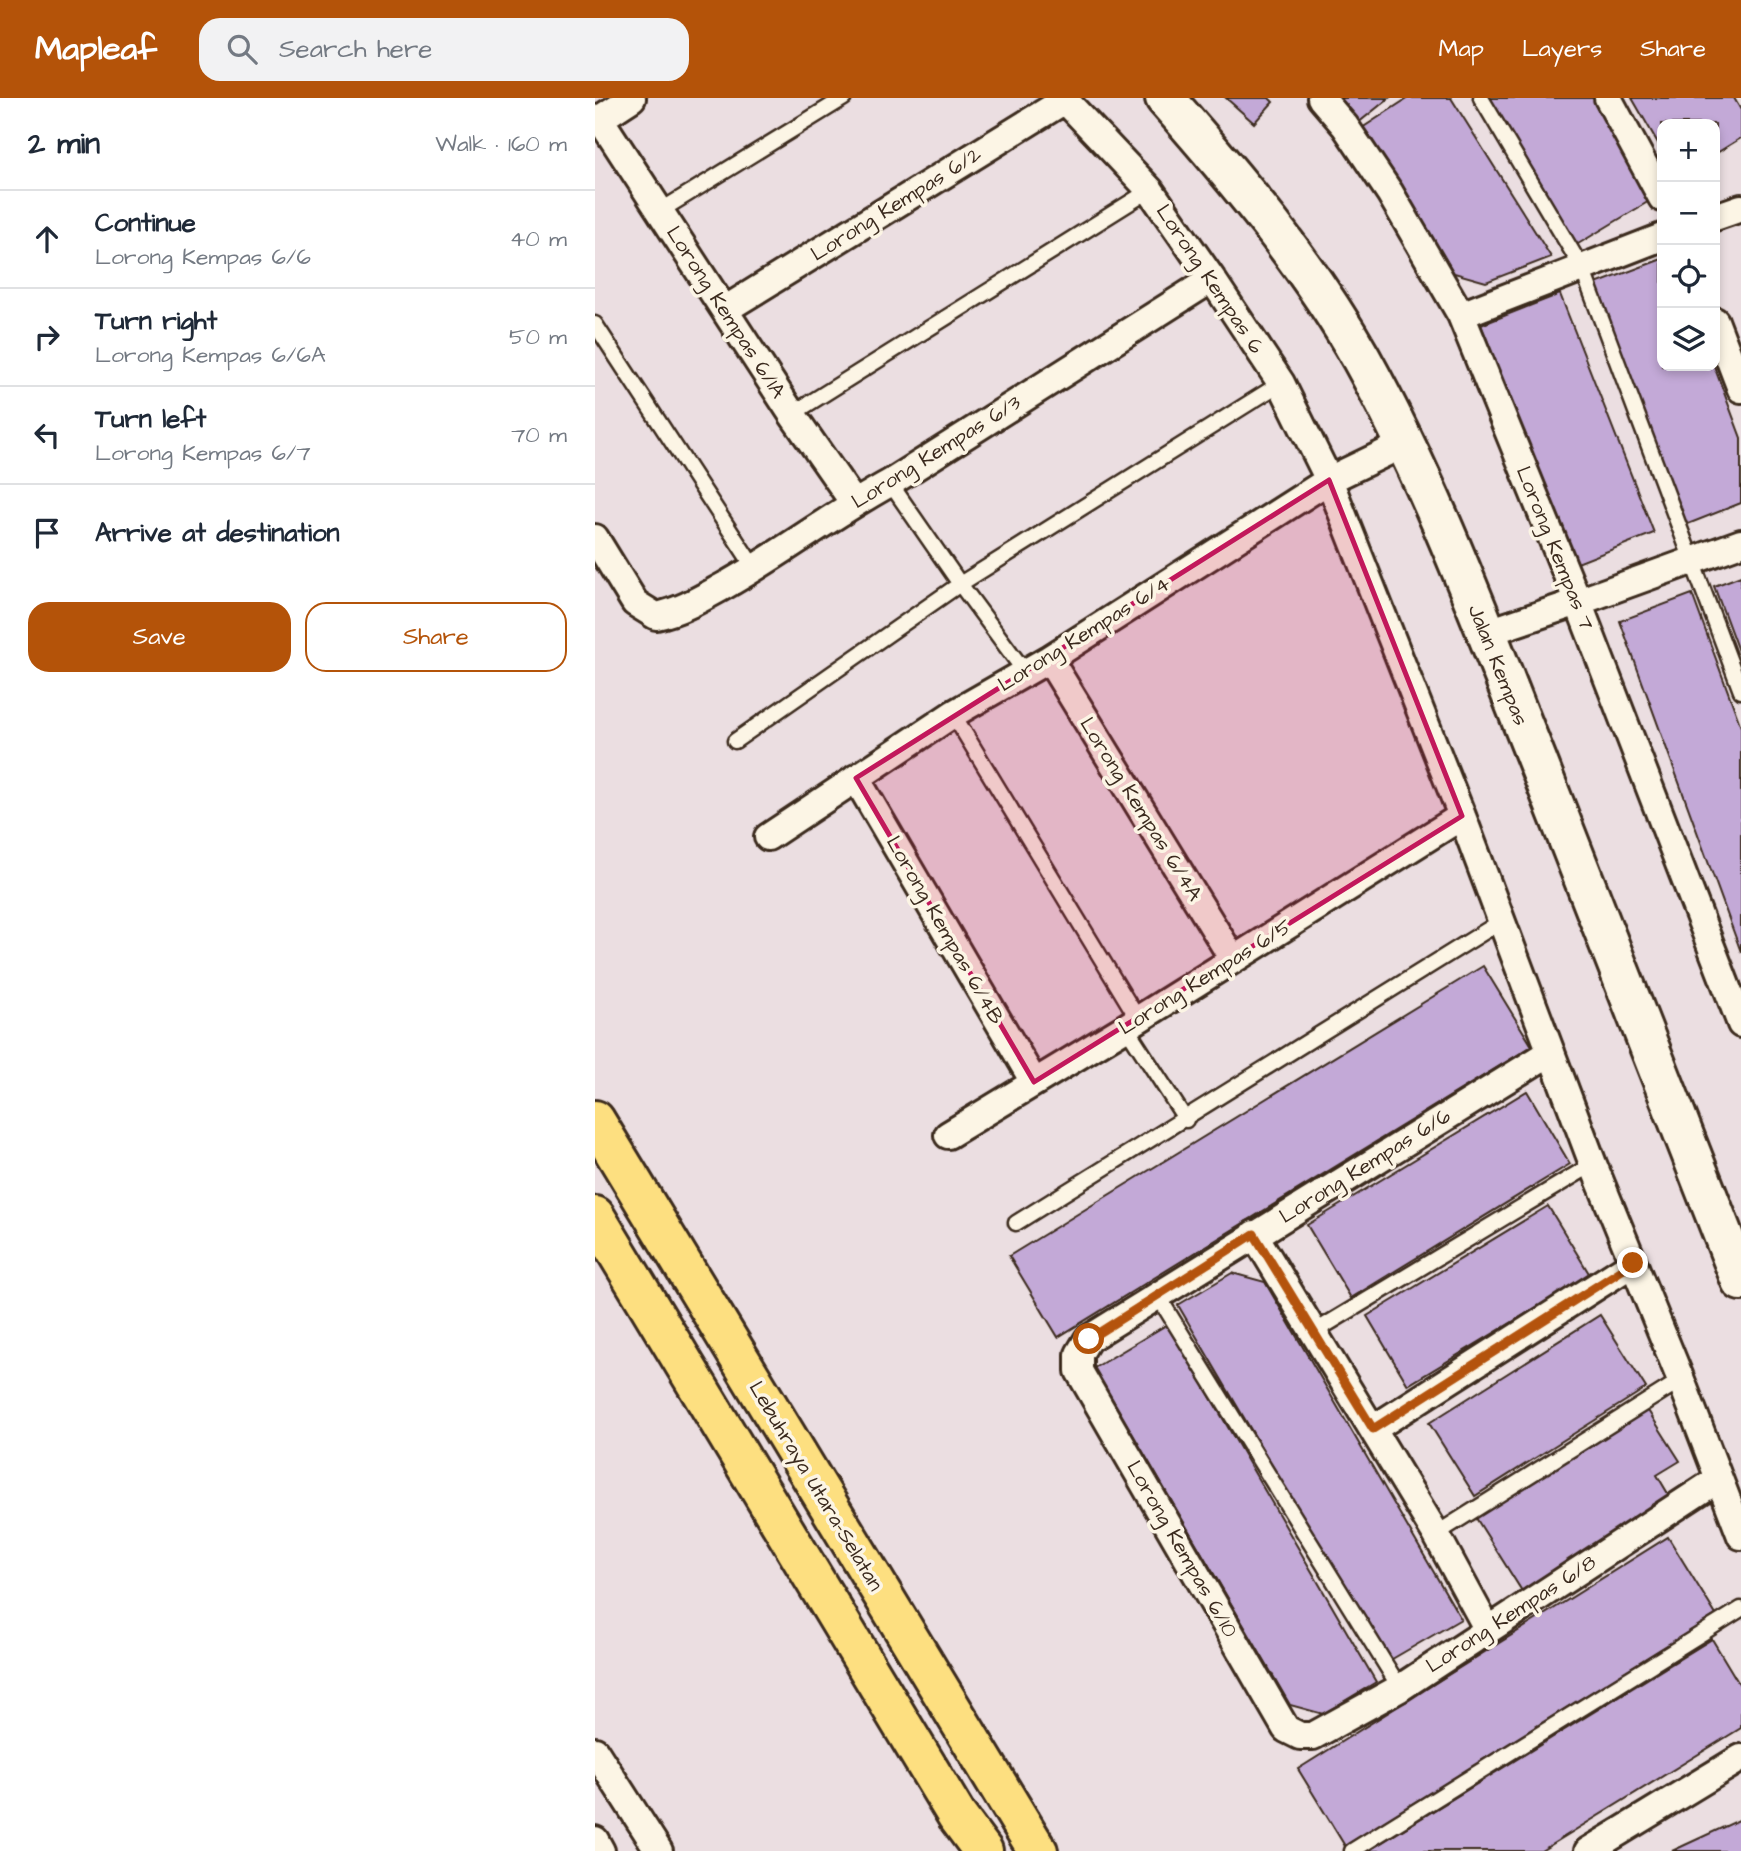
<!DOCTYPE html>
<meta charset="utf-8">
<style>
body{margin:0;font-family:"Architects Daughter",sans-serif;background:#f2f2f3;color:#1f2937}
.controls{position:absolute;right:21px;top:21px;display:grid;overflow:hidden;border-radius:14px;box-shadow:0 4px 10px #0003}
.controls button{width:63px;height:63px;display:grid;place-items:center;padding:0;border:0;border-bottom:2px solid #e0e1e3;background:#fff;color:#1f2937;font:35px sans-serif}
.stop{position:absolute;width:21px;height:21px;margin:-16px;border:5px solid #b45309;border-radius:50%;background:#fff}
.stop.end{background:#b45309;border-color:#fff;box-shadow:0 2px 7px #0008}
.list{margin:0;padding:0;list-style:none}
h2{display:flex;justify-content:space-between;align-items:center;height:91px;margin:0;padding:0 28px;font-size:30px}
h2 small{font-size:23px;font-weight:400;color:#747a83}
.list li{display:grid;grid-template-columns:46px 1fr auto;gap:21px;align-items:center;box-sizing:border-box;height:98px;padding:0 28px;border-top:2px solid #e0e1e3}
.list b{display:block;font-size:26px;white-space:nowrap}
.list p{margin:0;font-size:23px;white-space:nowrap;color:#747a83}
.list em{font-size:23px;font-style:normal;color:#747a83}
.actions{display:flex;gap:14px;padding:21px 28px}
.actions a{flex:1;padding:16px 0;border:2px solid #b45309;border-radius:21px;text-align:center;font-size:24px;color:#b45309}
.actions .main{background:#b45309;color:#fff}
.icon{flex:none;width:38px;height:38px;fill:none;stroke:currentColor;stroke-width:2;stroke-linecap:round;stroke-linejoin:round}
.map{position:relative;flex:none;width:1146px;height:1753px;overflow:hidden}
header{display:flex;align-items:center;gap:42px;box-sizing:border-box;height:98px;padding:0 35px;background:#b45309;color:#fff}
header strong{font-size:33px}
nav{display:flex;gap:38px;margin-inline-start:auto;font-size:24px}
.search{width:490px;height:63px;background:#f2f2f3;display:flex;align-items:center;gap:18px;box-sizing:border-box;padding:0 24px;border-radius:21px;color:#747a83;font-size:26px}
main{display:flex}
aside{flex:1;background:#fff}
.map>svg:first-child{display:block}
.building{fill:#c3a9d7;stroke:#3b2a1e;stroke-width:2}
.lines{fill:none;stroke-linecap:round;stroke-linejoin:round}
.lane-casing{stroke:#3b2a1e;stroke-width:19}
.street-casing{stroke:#3b2a1e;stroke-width:32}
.secondary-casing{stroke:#3b2a1e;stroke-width:44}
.highway-casing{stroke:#3b2a1e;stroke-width:44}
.lane{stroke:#fcf5e5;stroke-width:14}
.street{stroke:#fcf5e5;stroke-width:26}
.secondary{stroke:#fcf5e5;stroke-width:38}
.highway{stroke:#fddf80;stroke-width:38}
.route{stroke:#b45309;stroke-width:9}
.marked{fill:#c2185b;fill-opacity:0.2;stroke:#c2185b;stroke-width:5;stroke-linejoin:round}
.labels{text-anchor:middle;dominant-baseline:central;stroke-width:7;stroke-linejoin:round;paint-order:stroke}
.street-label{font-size:21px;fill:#3b2a1e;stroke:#fcf5e5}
</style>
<header>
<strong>Mapleaf</strong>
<div class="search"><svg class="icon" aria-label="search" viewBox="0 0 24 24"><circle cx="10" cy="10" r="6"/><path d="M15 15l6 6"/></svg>Search here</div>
<nav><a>Map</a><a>Layers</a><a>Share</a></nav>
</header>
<main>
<aside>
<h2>2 min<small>Walk · 160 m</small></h2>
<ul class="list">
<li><svg class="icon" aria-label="ahead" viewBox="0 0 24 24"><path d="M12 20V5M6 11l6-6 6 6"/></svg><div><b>Continue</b><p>Lorong Kempas 6/6</p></div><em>40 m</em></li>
<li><svg class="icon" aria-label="right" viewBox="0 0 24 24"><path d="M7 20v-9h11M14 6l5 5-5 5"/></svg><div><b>Turn right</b><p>Lorong Kempas 6/6A</p></div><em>50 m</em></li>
<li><svg class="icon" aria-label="left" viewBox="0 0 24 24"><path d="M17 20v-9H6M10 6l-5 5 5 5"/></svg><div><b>Turn left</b><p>Lorong Kempas 6/7</p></div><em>70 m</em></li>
<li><svg class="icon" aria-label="arrive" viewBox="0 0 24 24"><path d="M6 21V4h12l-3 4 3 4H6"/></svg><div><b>Arrive at destination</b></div></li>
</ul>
<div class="actions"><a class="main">Save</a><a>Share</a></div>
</aside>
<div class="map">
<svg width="1146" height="1753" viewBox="0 0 1146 1753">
<rect width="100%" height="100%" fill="#ebdee1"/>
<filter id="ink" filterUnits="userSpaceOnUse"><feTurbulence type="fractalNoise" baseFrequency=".0143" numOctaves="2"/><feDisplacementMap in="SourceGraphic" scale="14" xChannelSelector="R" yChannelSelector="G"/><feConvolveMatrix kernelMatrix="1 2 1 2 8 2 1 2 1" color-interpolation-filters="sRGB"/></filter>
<g filter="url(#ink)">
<path class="building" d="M 631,0 L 674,0 L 678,4 L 659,25 Z
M 743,0 L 794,0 L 763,25 Z
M 813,0 L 856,0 L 956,159 L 891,184 L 859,175 L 767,30 Z
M 889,0 L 1002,0 L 1061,99 L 978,149 Z
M 1037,0 L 1139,0 L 1146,12 L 1146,40 L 1120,56 L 1120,26 L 1067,26 L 1067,52 Z
M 1067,161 L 1067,268 L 1119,268 L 1146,340 L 1146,405 L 1088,428 L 998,187 Z
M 965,196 L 1059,435 L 980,466 L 886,227 Z
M 1146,478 L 1146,561 L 1119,488 Z
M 1097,496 L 1146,629 L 1146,854 L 1025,523 Z
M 888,868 L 937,948 L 463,1239 L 414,1158 Z
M 932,993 L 975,1066 L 756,1200 L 712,1127 Z
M 953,1108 L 995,1177 L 813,1287 L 772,1218 Z
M 637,1175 L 670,1184 L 866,1521 L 792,1564 L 583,1207 Z
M 1005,1217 L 1051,1290 L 880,1398 L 834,1325 Z
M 573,1226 L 781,1584 L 728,1616 L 695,1607 L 499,1270 Z
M 1052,1311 L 1085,1363 L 1062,1377 L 1075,1399 L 927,1493 L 881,1420 Z
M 1073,1439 L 1121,1517 L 750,1748 L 703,1671 Z
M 1117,1541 L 1146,1589 L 1146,1630 L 946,1753 L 773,1753 Z
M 1146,1721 L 1146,1753 L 1077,1753 Z"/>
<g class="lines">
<g class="lane-casing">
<path id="lane" d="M 886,0 L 987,170 L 1146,593
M 65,113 L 249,0
M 0,226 L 160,471
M 197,316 L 555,92
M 295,385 L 365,486 L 430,574
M 358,616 L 543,921
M 140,643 L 365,486 L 686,285
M 531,929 L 591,1022
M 421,1125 L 905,824
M 563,1198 L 805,1590
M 719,1234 L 998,1066
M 841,1436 L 1086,1282
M 757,1753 L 1146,1511"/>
</g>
<g class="street-casing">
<path id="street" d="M 468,0 L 555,92 L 617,181 L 686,285 L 734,382 L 867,718 L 998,1066 L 1086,1282 L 1146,1438
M 726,0 L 750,28 L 795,95 L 866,217 L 983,504 L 1146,926
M 1013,0 L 1067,100
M 5,21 L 197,316 L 259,405
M 0,24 L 37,0
M 1120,119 L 1146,110
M 131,211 L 470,2
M 866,217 L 1067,139
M 1120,223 L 1146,291
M 0,440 L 40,505 L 61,518 C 86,513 107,500 129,488 C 186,456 238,416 295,385 L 617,181
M 891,535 L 983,504 L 1146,445
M 454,561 L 638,861
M 261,680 L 439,984
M 173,739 L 358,616 L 454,561 L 734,382 L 811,345
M 956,954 L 493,1241 L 484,1256 L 484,1273 L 691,1631 L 705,1638 L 718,1638 L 805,1590 L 1122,1382
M 353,1037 L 531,929 L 867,718
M 659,1136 L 841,1436 L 893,1532
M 778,1331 L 1038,1165
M 0,1653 L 64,1753
M 0,1742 L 6,1753
M 993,1753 L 1146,1660"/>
</g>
<g class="secondary-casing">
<path id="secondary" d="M 570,0 C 641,81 713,166 766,260 C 837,388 888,527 942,662 C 1010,836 1078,1009 1146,1183"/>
</g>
<g class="highway-casing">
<path id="highway" d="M 0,1022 L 443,1753
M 0,1118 L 362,1718 L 388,1753"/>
</g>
<use href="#lane" class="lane"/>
<use href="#street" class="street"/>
<use href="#secondary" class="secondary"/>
<use href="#highway" class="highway"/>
</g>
</g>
<g class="lines" filter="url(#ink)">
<path class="route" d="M 494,1241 L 659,1136 L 778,1331 L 1038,1165"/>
</g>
<path class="marked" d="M 734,382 L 867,718 L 439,984 L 261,680 Z"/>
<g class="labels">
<g class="street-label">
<text transform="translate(301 106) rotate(-32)">Lorong Kempas 6/2</text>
<text transform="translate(615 181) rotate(56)">Lorong Kempas 6</text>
<text transform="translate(131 214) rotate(57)">Lorong Kempas 6/1A</text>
<text transform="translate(341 354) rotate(-32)">Lorong Kempas 6/3</text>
<text transform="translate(960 450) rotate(68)">Lorong Kempas 7</text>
<text transform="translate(489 536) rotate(-32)">Lorong Kempas 6/4</text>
<text transform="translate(903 567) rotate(68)">Jalan Kempas</text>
<text transform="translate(546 711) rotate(58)">Lorong Kempas 6/4A</text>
<text transform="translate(350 832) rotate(60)">Lorong Kempas 6/4B</text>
<text transform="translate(610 879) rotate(-32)">Lorong Kempas 6/5</text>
<text transform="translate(770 1068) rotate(-32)">Lorong Kempas 6/6</text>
<text transform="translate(221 1388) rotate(59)">Lebuhraya Utara–Selatan</text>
<text transform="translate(587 1451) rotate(60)">Lorong Kempas 6/10</text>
<text transform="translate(916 1516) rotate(-33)">Lorong Kempas 6/8</text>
</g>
</g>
</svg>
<div class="controls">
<button>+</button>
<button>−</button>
<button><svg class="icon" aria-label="locate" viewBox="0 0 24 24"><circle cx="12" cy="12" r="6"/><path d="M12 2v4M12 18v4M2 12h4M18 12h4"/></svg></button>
<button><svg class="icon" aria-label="layers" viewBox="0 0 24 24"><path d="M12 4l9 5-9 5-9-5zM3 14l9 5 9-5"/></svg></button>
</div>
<div class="stop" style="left:494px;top:1241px"></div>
<div class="stop end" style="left:1038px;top:1165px"></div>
</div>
</main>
